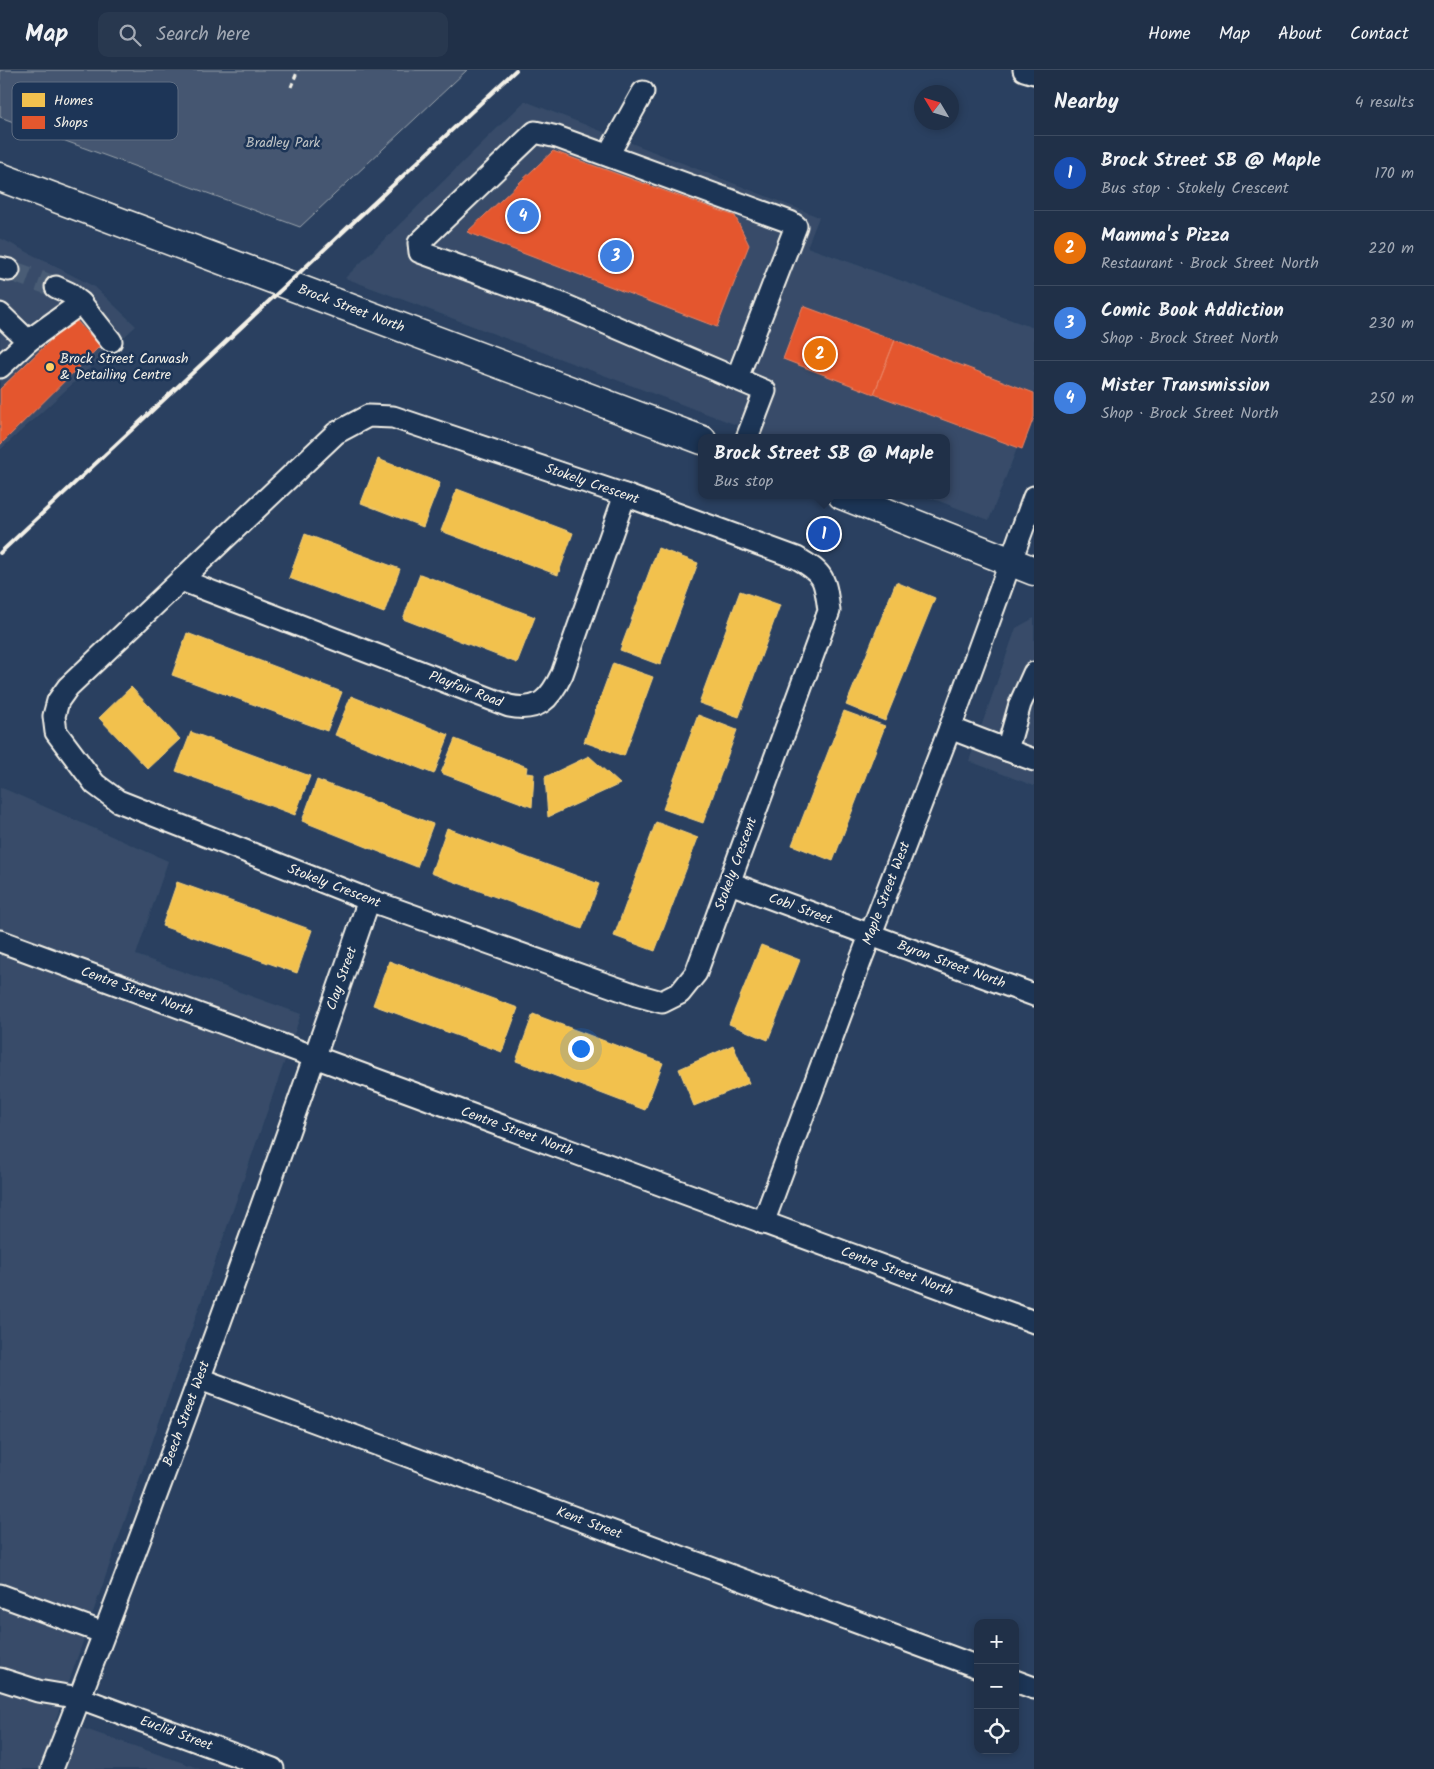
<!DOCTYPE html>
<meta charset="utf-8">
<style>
body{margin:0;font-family:Kalam,sans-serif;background:#28384f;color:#f1f3f6}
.controls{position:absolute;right:15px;bottom:15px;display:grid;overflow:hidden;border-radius:10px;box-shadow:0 2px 8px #0003}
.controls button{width:45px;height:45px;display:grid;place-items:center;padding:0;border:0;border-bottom:1px solid #3d4b60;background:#203048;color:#f1f3f6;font:25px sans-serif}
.compass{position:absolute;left:914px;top:15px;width:45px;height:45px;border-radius:50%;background:#203048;box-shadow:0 2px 8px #0003;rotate:308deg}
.you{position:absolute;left:580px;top:978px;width:18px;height:18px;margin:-12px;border:4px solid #fff;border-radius:50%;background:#1a73e8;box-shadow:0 0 0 8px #1a73e833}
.badge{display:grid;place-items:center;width:32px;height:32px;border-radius:50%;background:#8c9099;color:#fff;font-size:16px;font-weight:700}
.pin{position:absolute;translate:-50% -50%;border:2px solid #fff;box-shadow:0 1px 5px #0006}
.popup{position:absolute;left:698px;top:364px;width:252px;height:65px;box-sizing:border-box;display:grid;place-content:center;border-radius:10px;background:#203048;filter:drop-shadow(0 1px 4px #0005);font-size:16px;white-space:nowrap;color:#a2a9b4}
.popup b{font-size:19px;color:#f1f3f6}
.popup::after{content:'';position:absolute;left:50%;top:100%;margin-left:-10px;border:10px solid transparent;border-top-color:#203048}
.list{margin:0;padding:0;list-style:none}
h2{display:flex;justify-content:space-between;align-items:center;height:65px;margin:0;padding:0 20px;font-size:21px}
h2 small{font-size:16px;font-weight:400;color:#a2a9b4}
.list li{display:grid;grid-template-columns:32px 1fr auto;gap:15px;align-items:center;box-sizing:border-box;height:75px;padding:0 20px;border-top:1px solid #3d4b60}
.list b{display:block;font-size:19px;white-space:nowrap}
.list p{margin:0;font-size:16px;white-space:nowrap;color:#a2a9b4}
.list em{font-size:16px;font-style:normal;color:#a2a9b4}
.icon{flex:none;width:28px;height:28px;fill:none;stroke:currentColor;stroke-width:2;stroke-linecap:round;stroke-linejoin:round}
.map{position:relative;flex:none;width:1034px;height:1699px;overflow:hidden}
header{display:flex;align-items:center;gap:30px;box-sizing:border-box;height:70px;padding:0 25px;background:#203048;border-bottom:1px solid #3d4b60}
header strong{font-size:24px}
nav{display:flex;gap:28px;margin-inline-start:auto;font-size:18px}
.search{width:350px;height:45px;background:#28384f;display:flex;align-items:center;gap:12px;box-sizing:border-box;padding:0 18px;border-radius:10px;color:#a2a9b4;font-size:19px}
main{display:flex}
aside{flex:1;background:#203048}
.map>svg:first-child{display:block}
.built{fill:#374c69}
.green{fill:#445771;stroke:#9ca4ac}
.homes{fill:#f2c14e;stroke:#f3cf7c}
.shops{fill:#e4572e;stroke:#e98566}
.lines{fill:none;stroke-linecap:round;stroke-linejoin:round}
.minor-tunnel{stroke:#485b74;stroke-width:21;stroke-dasharray:21 11;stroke-linecap:butt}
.minor-casing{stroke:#f4f1e8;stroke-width:25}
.major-casing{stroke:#f4f1e8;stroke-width:31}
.path{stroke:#f4f1e8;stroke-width:3;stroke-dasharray:5 4;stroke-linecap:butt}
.minor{stroke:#1d3557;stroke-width:21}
.major{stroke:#1d3557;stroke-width:28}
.rail{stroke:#f4f1e8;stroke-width:4}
.poi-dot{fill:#ffd166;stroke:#1d3557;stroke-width:2}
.labels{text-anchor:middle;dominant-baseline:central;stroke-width:5;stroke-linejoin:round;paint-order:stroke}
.park-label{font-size:14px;fill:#bfc3c4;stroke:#1d3557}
.street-label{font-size:14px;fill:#f4f1e8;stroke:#1d3557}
.poi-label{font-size:14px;fill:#f4f1e8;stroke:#1d3557;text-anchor:start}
.key{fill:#1d3557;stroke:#5e6d82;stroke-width:1}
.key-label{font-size:14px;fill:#f4f1e8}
</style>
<header>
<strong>Map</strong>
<div class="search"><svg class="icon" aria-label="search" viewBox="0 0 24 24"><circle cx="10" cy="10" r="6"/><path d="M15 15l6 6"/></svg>Search here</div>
<nav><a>Home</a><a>Map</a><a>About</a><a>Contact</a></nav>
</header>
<main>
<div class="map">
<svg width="1034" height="1699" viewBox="0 0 1034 1699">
<rect width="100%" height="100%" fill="#2a4060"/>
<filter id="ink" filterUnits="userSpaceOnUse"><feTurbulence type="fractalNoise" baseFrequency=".02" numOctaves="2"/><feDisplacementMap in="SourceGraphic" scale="10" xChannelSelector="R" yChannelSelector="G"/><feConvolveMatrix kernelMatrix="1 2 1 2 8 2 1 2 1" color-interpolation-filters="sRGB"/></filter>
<g filter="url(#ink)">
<path class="built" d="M 525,31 L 819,147 L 807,177 L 1034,258 L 1034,335 L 989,450 L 923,425 L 946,425 L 946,368 L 771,368 L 345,208 Z
M 0,168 L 95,217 L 136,256 L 0,380 Z
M 1034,548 L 1034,716 L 969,691 L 1016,558 Z
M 0,717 L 168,791 L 136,885 L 301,944 L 56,1649 L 201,1699 L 0,1699 Z"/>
<path class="green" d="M 0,0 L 467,0 L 300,157 L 0,47 Z"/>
<path class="homes" d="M 378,389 L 440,413 L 423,457 L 361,433 Z
M 457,419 L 573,463 L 558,505 L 441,461 Z
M 305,464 L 400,499 L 384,543 L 289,508 Z
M 658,478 L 698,493 L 660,595 L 620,580 Z
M 420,504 L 535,547 L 517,593 L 403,549 Z
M 896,512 L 935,528 L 885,651 L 846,635 Z
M 740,521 L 780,535 L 739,647 L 699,633 Z
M 187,563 L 342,622 L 327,661 L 172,605 Z
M 613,593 L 653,607 L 624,686 L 584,672 Z
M 131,617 L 180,669 L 148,699 L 99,648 Z
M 351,626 L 449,665 L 434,704 L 335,665 Z
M 844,641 L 885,656 L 833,791 L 792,775 Z
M 698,645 L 737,660 L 703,753 L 663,739 Z
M 191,662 L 310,706 L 295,745 L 176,701 Z
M 455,669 L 527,697 L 526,703 L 534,704 L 532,737 L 441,703 Z
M 589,686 L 620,714 L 548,747 L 545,707 Z
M 317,710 L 433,754 L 417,797 L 302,751 Z
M 656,752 L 698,768 L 655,881 L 614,866 Z
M 447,758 L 599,814 L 582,859 L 431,803 Z
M 177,812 L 312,860 L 297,903 L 162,856 Z
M 761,875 L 800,890 L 768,970 L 729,954 Z
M 389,891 L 518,938 L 502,982 L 373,935 Z
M 533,944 L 663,993 L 645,1040 L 516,991 Z
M 733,975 L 749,1013 L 694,1036 L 679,999 Z"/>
<path class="shops" d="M 553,81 L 735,146 L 749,175 L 717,257 L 467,162 Z
M 803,236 L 895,270 L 874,324 L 783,289 Z
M 74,248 L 100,276 L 0,375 L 0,319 Z
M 895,270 L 1034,323 L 1034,347 L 1022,379 L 874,324 Z"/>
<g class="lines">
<path class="minor-tunnel" d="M 9,200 L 56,217"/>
<g class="minor-casing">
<g id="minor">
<path d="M 1024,0 L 1034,3"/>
<path d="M 608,85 L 643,22"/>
<path d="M 0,198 L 9,200"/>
<path d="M 56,217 L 69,223 L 81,233"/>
<path d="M 0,244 L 28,271 L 81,233 L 111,271"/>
<path d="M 0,297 L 28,271"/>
<path d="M 737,308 L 796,156 L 790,152 L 557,67 L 535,62 L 419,173 L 420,182 L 557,232 L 765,321 L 747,368"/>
<path d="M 368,346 L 393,347 L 625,425 L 797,488 C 825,504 825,509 829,541 L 696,903 L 680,923 L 662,932 L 636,925 L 369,830 L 118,731 L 95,714 L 56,662 L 54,646 L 58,631 L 68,617 L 336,363 Z"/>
<path id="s1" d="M 181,510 L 509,636 C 539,642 550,629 562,604 L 625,425"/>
<path d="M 950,658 L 1007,680 L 1020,634 L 1034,603"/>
<path d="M 1007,680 L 1034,690"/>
<path id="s2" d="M 730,813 L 1034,925"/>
<path id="s3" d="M 0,871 L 1034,1252"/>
<path id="s4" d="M 763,1153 L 860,892 L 950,658 L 1034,427"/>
<path id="s5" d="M 200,1309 L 978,1597"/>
<path d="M 0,1525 L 104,1563"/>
<path id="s6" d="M 0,1609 L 38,1621 L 80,1628 L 273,1699"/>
<path d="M 1015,1611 L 1034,1618"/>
<path id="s7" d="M 52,1699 C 164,1411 269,1121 369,830"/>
</g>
</g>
<g class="major-casing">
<g id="major">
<path id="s8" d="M 0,107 L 702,370"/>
<path d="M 842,425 L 1034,501"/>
</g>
</g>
<path class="path" d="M 291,17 L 298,0"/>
<use href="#minor" class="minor"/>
<use href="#major" class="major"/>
<path class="rail" d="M 0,483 L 516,0"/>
</g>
</g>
<circle class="poi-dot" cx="50" cy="297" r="5"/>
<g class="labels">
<g class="park-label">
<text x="283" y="73">Bradley Park</text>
</g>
<g class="street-label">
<text stroke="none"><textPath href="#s8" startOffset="375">Brock Street North</textPath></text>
<text transform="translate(592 414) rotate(19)">Stokely Crescent</text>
<text stroke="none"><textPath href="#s1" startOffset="305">Playfair Road</textPath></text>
<text transform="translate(736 794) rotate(-70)">Stokely Crescent</text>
<text transform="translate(334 816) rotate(21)">Stokely Crescent</text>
<text stroke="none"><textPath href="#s4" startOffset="352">Maple Street West</textPath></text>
<text stroke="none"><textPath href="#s2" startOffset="75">Cobl Street</textPath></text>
<text stroke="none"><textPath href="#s2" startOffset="236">Byron Street North</textPath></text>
<text stroke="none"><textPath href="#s7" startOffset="842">Clay Street</textPath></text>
<text stroke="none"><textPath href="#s3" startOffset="146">Centre Street North</textPath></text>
<text stroke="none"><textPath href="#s3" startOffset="551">Centre Street North</textPath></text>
<text stroke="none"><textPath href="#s3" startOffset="956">Centre Street North</textPath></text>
<text stroke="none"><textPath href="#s7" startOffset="380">Beech Street West</textPath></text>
<text stroke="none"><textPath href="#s5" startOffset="415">Kent Street</textPath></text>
<text stroke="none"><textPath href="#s6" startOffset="185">Euclid Street</textPath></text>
</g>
<g class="poi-label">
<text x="60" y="289">Brock Street Carwash<tspan x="60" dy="16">&amp; Detailing Centre</tspan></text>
</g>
</g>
<rect x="12" y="12" width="166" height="58" rx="8" class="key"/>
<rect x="22" y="23" width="23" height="14" fill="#f2c14e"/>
<rect x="22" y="46" width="23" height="13" fill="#e4572e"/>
<g class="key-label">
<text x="54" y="35">Homes</text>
<text x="54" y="57">Shops</text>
</g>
</svg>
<div class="controls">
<button>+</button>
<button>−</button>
<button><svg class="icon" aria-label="locate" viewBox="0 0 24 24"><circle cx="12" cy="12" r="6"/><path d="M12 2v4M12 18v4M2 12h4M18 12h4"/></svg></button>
</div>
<svg class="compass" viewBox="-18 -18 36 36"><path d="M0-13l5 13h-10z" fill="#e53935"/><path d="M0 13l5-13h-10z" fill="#a2a9b4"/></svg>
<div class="you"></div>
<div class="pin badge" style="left:824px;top:464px;background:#1a4fb4">1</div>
<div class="popup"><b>Brock Street SB @ Maple</b>Bus stop</div>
<div class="pin badge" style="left:820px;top:284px;background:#e8710a">2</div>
<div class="pin badge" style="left:616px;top:186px;background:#3f7fe0">3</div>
<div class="pin badge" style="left:523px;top:146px;background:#3f7fe0">4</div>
</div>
<aside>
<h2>Nearby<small>4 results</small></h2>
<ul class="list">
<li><span class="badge" style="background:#1a4fb4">1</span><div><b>Brock Street SB @ Maple</b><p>Bus stop · Stokely Crescent</p></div><em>170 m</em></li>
<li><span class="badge" style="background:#e8710a">2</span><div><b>Mamma's Pizza</b><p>Restaurant · Brock Street North</p></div><em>220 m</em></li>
<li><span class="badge" style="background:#3f7fe0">3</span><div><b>Comic Book Addiction</b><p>Shop · Brock Street North</p></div><em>230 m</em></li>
<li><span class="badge" style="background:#3f7fe0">4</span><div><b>Mister Transmission</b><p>Shop · Brock Street North</p></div><em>250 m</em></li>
</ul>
</aside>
</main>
